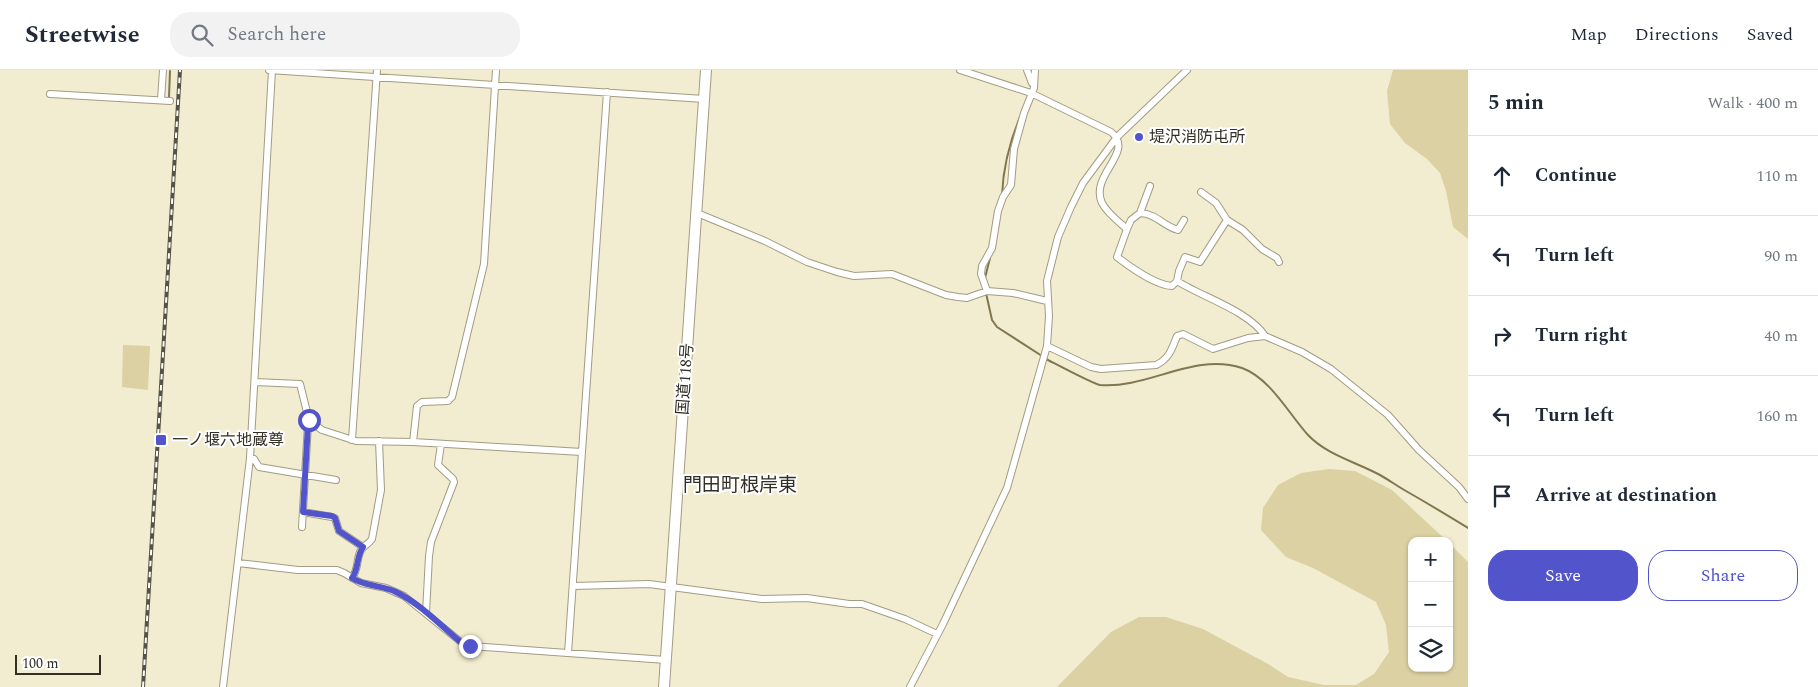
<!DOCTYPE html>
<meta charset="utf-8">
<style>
body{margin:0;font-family:Spectral,"Noto Sans JP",serif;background:#f2f2f3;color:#1f2937}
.controls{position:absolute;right:15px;bottom:15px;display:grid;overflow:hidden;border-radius:10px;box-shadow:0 1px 4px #0004}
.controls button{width:45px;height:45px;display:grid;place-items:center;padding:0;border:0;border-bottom:1px solid #e0e1e3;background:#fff;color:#1f2937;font:25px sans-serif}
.scale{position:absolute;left:15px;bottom:12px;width:86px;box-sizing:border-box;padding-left:5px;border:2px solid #322f25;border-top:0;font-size:14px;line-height:18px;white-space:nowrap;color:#322f25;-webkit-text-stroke:4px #fff;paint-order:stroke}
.stop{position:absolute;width:15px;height:15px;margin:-11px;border:4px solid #5154ca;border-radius:50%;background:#fff}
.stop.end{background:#5154ca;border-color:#fff;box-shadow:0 1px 5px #0008}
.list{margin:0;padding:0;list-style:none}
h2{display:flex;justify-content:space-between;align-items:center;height:65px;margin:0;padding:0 20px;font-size:21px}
h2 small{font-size:16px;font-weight:400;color:#747a83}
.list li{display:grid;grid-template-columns:32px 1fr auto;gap:15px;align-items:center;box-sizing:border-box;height:80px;padding:0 20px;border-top:1px solid #e0e1e3}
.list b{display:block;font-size:19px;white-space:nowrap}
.list em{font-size:16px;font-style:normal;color:#747a83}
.actions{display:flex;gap:10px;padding:15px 20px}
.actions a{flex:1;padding:11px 0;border:1px solid #5154ca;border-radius:20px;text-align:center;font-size:18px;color:#5154ca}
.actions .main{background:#5154ca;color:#fff}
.icon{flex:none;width:28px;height:28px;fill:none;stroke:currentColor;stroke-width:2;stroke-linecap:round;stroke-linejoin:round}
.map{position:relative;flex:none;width:1468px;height:617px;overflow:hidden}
header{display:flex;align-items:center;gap:30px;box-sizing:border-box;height:70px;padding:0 25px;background:#fff;border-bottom:1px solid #e0e1e3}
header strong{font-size:24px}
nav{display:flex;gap:28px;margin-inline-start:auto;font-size:18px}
.search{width:350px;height:45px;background:#f2f2f3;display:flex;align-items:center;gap:12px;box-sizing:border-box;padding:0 18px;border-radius:20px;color:#747a83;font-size:19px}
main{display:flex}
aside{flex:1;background:#fff}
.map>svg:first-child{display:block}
.green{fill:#dbd1a3}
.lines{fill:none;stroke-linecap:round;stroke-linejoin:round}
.stream{stroke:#80764f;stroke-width:2}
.minor-casing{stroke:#a29c82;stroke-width:8}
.trunk-casing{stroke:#a29c82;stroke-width:12}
.minor{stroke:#fff;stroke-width:6}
.trunk{stroke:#fff;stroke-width:10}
.rail-casing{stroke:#565345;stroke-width:4}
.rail{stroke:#fff;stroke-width:2;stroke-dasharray:5.5;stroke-linecap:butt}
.route{stroke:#5154ca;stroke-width:6}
.poi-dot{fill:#5154ca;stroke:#fff;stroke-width:2}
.labels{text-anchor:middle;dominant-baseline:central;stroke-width:4;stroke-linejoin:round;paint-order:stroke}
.poi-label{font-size:16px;fill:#322f25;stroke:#fff;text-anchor:start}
.street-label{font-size:16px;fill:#322f25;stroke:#fff}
.quarter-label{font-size:19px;fill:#322f25;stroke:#fff}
</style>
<header>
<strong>Streetwise</strong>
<div class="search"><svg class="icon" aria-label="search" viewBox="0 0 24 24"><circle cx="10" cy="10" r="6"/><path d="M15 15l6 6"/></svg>Search here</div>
<nav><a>Map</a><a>Directions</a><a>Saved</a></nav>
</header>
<main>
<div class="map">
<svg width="1468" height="617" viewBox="0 0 1468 617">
<rect width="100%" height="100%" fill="#f2ecd0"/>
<path class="green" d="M 1393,0 L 1468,0 L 1468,169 L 1453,157 L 1446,121 L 1440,103 L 1427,89 L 1405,73 L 1390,54 L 1387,21 Z
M 123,275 L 150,276 L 148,320 L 122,317 Z
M 1329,399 L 1355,401 L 1392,420 L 1447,471 L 1412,471 L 1412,598 L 1449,598 L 1449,473 L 1468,492 L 1468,617 L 1057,617 L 1111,562 L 1139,547 L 1166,547 L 1203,559 L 1268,594 L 1288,607 L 1324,615 L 1356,615 L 1374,604 L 1389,582 L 1386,555 L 1376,532 L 1313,498 L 1286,487 L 1261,460 L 1263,438 L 1278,415 L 1301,403 Z"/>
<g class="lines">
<path class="stream" d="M 169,27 L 170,1
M 1002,125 C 1003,99 1010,71 1020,47
M 985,208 L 990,188
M 986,223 L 992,250 L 997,257 L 1042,286
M 1046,289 C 1054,293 1093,314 1100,315 C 1148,319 1194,282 1242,298 C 1270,308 1289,344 1308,365 C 1327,385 1356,392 1380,405 C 1389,410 1397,416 1406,421 C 1427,433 1447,445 1468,458"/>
<g class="minor-casing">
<path id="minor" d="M 269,0 L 704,29
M 960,0 L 1031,23 L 1111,62 C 1136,82 1089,105 1102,133 C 1107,143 1119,152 1127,159 L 1117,187 C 1130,197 1156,215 1172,216 L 1177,211 C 1202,227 1249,241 1265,266
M 1027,0 L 1032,13
M 50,24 L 170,31
M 161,30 L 163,0
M 1201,122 L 1216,133 L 1227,150 L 1243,160 L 1262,179 L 1277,188 L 1279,192
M 697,143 L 765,171 L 807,192 L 837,202 L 854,206 L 892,204 L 946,225 L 958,227 L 967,228 L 987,221 L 1013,223 L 1047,231
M 1140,143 L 1150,116
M 1127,159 L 1131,150 L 1140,143 C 1157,144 1163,156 1178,160 L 1184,150
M 1177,211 L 1179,201 L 1185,187 L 1200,192 L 1227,150
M 987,221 L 981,204 L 982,196 L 992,178 L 998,141 L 1003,127 L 1011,115 L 1014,79 L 1024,43 L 1034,18 L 1035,0
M 1047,276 L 1091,297 L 1101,299 L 1156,295 C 1169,289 1172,279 1177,266 L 1183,264 L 1213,279 L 1248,268 L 1265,266 L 1302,282 L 1331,299 L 1388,345 L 1419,380 L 1459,417 L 1468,429
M 255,312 L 300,314 L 309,350 L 322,360 L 356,371 L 413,372 L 582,382
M 352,370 L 377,0
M 413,372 L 417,336 L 422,332 L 448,331 L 452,327 L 484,194 L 496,0
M 250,388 L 254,389 L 259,397 L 336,410
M 303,442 L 332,447 L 335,448 L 339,461 L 363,477
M 302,457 L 308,354 L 310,351
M 238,493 L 298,500 L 337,500 L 344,503 L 361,513 L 386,518 L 404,526 L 461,572 L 470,576 L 666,590
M 352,508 C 359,499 356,489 361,480 C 364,475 369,474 372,469 L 381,420 L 379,371
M 573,516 L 649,514 L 762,529 L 807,528 L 849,534 L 862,534 L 905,549 L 937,564
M 426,543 L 429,486 L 431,472 L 454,412 L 453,409 L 438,395 L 441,374
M 568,583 L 607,22
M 223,617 L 250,388 L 272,0
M 910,617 L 943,554 L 1007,418 L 1047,276 L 1049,246 L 1047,211 L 1058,167 L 1071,137 L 1083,113 L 1117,67 L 1187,0"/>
</g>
<g class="trunk-casing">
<path id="trunk" d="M 664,617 L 706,0"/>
</g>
<use href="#minor" class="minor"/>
<use href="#trunk" class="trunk"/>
<g class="rail-casing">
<path id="rail" d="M 143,617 L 180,0"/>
</g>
<use href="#rail" class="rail"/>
</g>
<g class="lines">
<path class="route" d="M 309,350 L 308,354 L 303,442 L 332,446 L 335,448 L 339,461 L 363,477 C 356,487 359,499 352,508 C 366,517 382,515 396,522 C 421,534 442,557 463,574 L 470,576"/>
</g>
<g class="poi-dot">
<circle cx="1139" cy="67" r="5"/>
<rect x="155" y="364" width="12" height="12" rx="2.5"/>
</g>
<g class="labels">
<g class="poi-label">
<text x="1149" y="67">堤沢消防屯所</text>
<text x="172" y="370">一ノ堰六地蔵尊</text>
</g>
<g class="street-label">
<text transform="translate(685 309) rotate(-86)">国道118号</text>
</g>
<g class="quarter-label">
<text x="740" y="415">門田町根岸東</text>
</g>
</g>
</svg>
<div class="controls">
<button>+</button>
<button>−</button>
<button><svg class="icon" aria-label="layers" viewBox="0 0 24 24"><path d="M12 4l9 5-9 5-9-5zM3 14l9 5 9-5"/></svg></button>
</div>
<div class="scale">100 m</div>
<div class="stop" style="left:309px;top:350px"></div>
<div class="stop end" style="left:470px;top:576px"></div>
</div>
<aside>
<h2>5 min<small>Walk · 400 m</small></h2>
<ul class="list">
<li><svg class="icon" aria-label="ahead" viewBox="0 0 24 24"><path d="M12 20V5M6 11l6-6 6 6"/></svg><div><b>Continue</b></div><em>110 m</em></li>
<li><svg class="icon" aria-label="left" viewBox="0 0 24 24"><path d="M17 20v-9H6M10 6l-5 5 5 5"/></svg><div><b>Turn left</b></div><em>90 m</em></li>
<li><svg class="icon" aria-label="right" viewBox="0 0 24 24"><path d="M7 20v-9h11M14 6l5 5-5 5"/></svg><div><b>Turn right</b></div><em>40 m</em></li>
<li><svg class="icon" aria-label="left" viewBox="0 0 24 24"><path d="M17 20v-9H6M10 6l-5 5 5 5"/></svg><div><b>Turn left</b></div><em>160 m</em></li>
<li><svg class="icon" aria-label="arrive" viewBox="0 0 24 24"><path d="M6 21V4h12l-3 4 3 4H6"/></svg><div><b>Arrive at destination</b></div></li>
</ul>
<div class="actions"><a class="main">Save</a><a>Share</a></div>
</aside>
</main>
